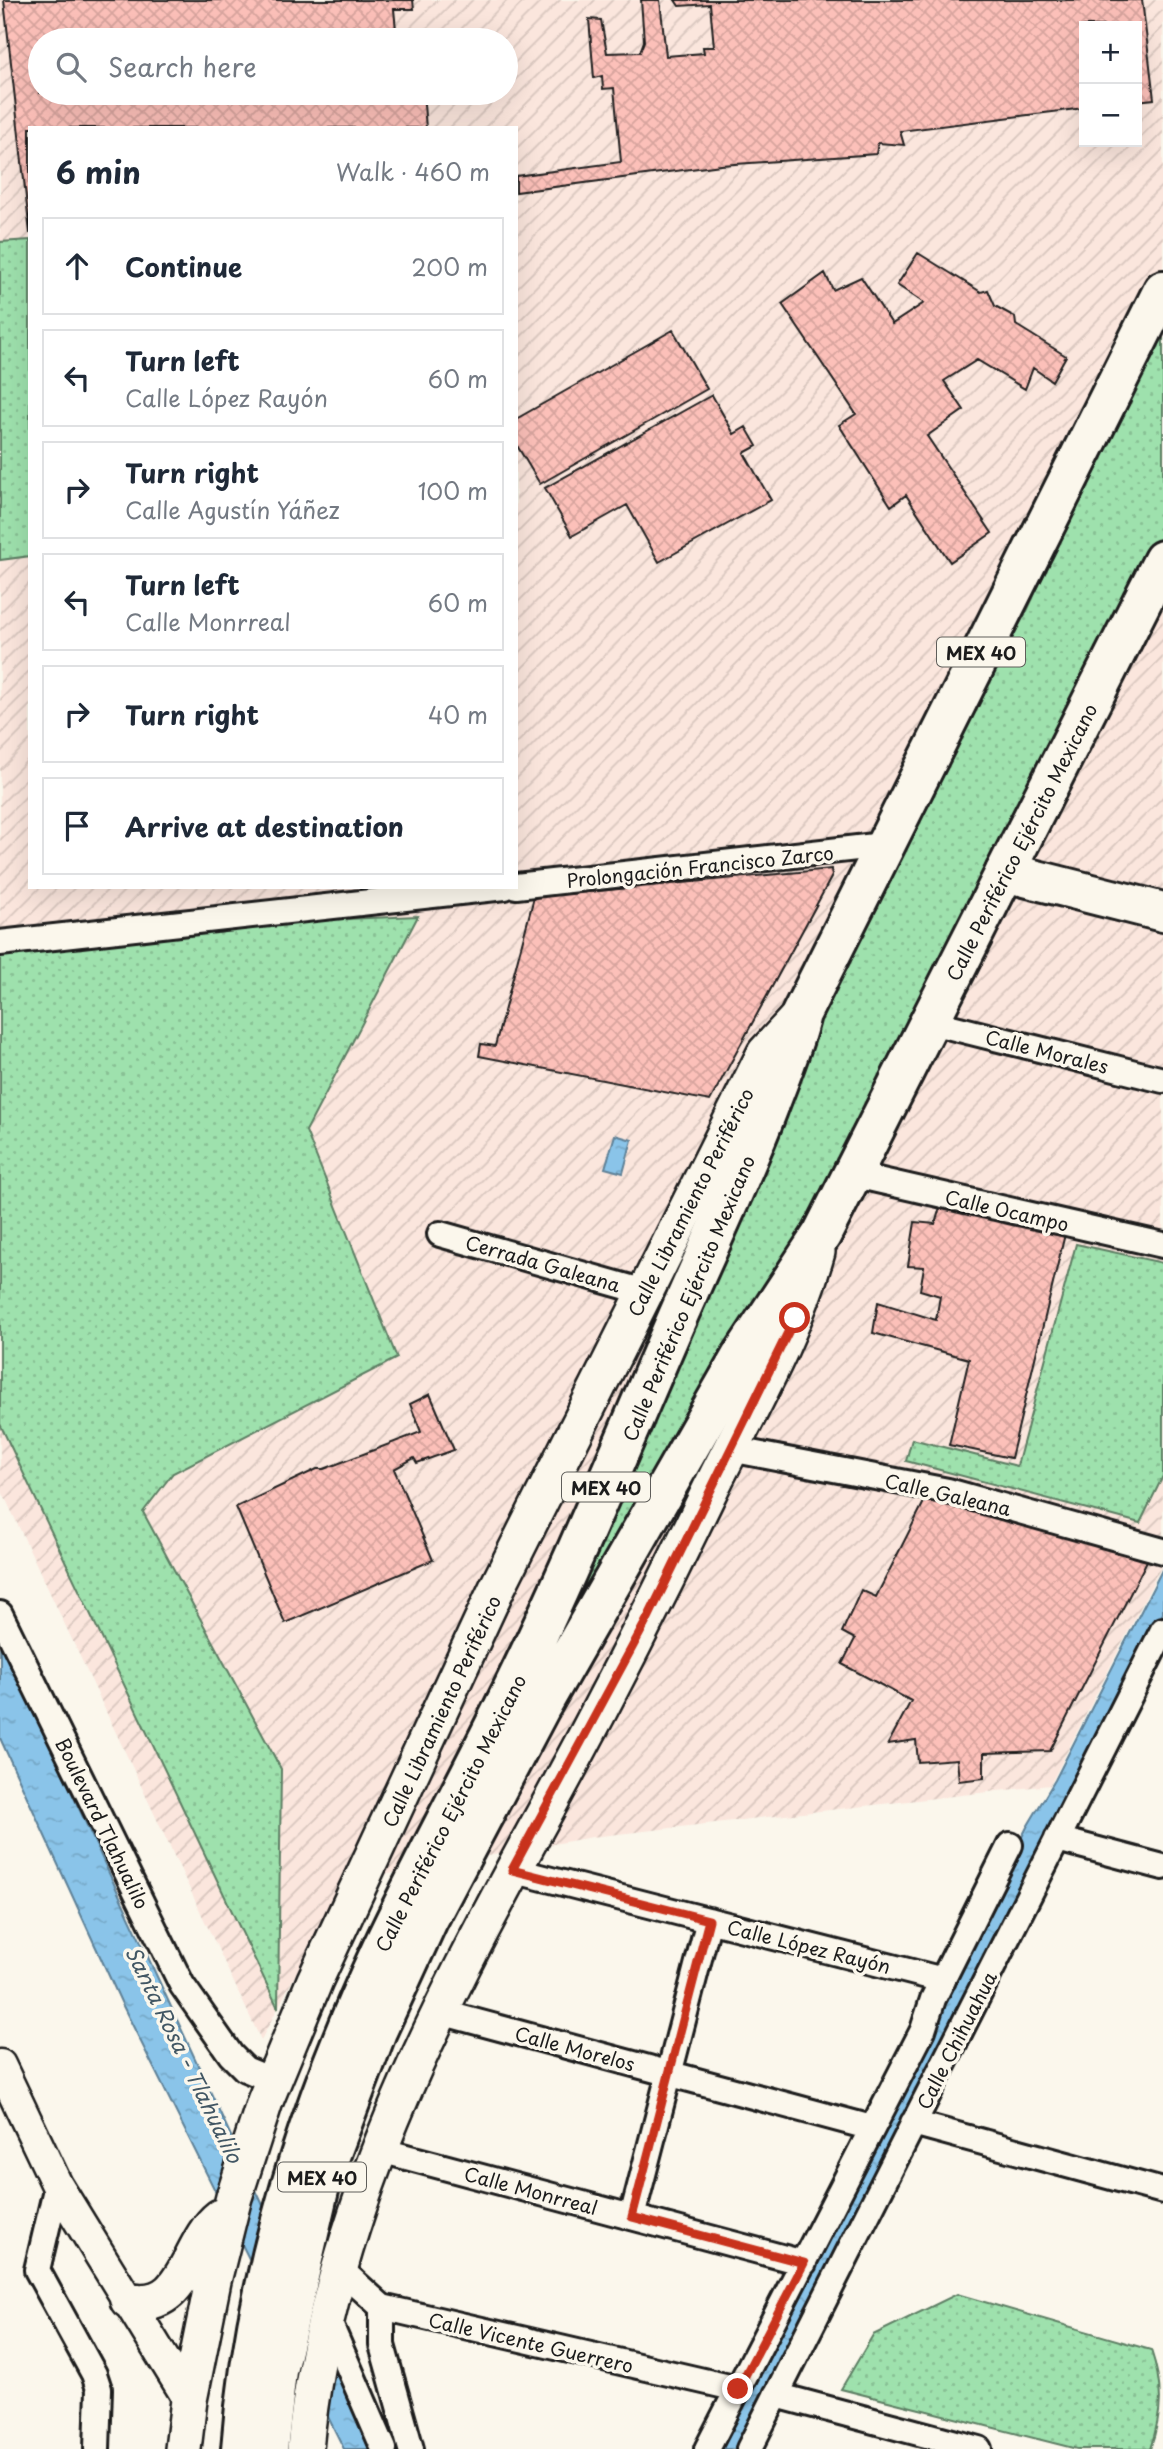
<!DOCTYPE html>
<meta charset="utf-8">
<style>
body{margin:0;font-family:"Playpen Sans",sans-serif;background:#f6f6f7;color:#1f2937}
.controls{position:absolute;right:21px;top:21px;display:grid;overflow:hidden;border-radius:0px;box-shadow:0 7px 28px #0002}
.controls button{width:63px;height:63px;display:grid;place-items:center;padding:0;border:0;border-bottom:2px solid #e0e1e3;background:#fff;color:#1f2937;font:35px sans-serif}
.stop{position:absolute;width:21px;height:21px;margin:-16px;border:5px solid #c8321e;border-radius:50%;background:#fff}
.stop.end{background:#c8321e;border-color:#fff;box-shadow:0 2px 7px #0008}
.list{margin:0;padding:0;list-style:none}
h2{display:flex;justify-content:space-between;align-items:center;height:91px;margin:0;padding:0 28px;font-size:30px}
h2 small{font-size:23px;font-weight:400;color:#747a83}
.list li{display:grid;grid-template-columns:46px 1fr auto;gap:21px;align-items:center;box-sizing:border-box;height:98px;margin:0 14px 14px;padding:0 14px;border:2px solid #e0e1e3;border-radius:0px}
.list b{display:block;font-size:26px;white-space:nowrap}
.list p{margin:0;font-size:23px;white-space:nowrap;color:#747a83}
.list em{font-size:23px;font-style:normal;color:#747a83}
.icon{flex:none;width:38px;height:38px;fill:none;stroke:currentColor;stroke-width:2;stroke-linecap:round;stroke-linejoin:round}
.map{position:relative;flex:none;width:1163px;height:2449px;overflow:hidden}
.search{position:absolute;background:#fff;box-shadow:0 7px 28px #0002;left:28px;top:28px;width:490px;height:77px;display:flex;align-items:center;gap:18px;box-sizing:border-box;padding:0 24px;border-radius:38px;color:#747a83;font-size:26px}
.panel{position:absolute;background:#fff;box-shadow:0 7px 28px #0002;left:28px;top:126px;width:490px;height:763px;border-radius:0px}
.map>svg:first-child{display:block}
.industrial{fill:url(#industrial-furrows);fill-rule:evenodd}
.park{fill:url(#park-dots);stroke:#5d7e64;stroke-width:2}
.water{fill:url(#water-ripples);stroke:#5e8197;stroke-width:2}
.building{fill:url(#building-cross-hatch);stroke:#1c1c1c;stroke-width:2}
.lines{fill:none;stroke-linecap:round;stroke-linejoin:round}
.minor-casing{stroke:#1c1c1c;stroke-width:30}
.tertiary-casing{stroke:#1c1c1c;stroke-width:35}
.secondary-casing{stroke:#1c1c1c;stroke-width:40}
.primary-casing{stroke:#1c1c1c;stroke-width:44}
.trunk-casing{stroke:#1c1c1c;stroke-width:44}
.minor{stroke:#fbf7ec;stroke-width:24}
.tertiary{stroke:#fbf7ec;stroke-width:30}
.secondary{stroke:#fbf7ec;stroke-width:35}
.primary{stroke:#fbf7ec;stroke-width:38}
.trunk{stroke:#fbf7ec;stroke-width:38}
.route{stroke:#c8321e;stroke-width:9}
.labels{text-anchor:middle;dominant-baseline:central;stroke-width:7;stroke-linejoin:round;paint-order:stroke}
.shield{fill:#fbf7ec;stroke:#5f5e5a;stroke-width:2}
.shield-label{font-size:18px;font-weight:bold;fill:#1c1c1c}
.street-label{font-size:19px;fill:#1c1c1c;stroke:#fbf7ec}
.water-label{font-size:21px;font-style:italic;fill:#425764;stroke:#fbf7ec}
</style>
<div class="map">
<svg width="1163" height="2449" viewBox="0 0 1163 2449">
<defs>
<pattern id="industrial-furrows" width="10" height="10" patternUnits="userSpaceOnUse" patternTransform="scale(1.75)"><rect width="10" height="10" fill="#fbe6dd"/><path d="M-1 1l2-2M0 10L10 0M9 11l2-2" fill="none" stroke="#d7c5bd"/></pattern>
<pattern id="park-dots" width="8" height="8" patternUnits="userSpaceOnUse" patternTransform="scale(1.75)"><rect width="8" height="8" fill="#9ee1ad"/><path d="M2 2h.1M6 6h.1" fill="none" stroke="#88c094" stroke-width="1.8" stroke-linecap="round"/></pattern>
<pattern id="water-ripples" width="26" height="14" patternUnits="userSpaceOnUse" patternTransform="scale(1.75)"><rect width="26" height="14" fill="#8ac4e9"/><path d="M2 4q2-2 4 0t4 0M15 11q2-2 4 0t4 0" fill="none" stroke="#76a8c7"/></pattern>
<pattern id="building-cross-hatch" width="8" height="8" patternUnits="userSpaceOnUse" patternTransform="scale(1.75)"><rect width="8" height="8" fill="#fcc0b9"/><path d="M0 0l8 8M0 8l8-8" fill="none" stroke="#d7a49e"/></pattern>
</defs>
<rect width="100%" height="100%" fill="#fbf7ec"/>
<filter id="ink" filterUnits="userSpaceOnUse"><feTurbulence type="fractalNoise" baseFrequency=".0143" numOctaves="2"/><feDisplacementMap in="SourceGraphic" scale="14" xChannelSelector="R" yChannelSelector="G"/><feConvolveMatrix kernelMatrix="1 2 1 2 8 2 1 2 1" color-interpolation-filters="sRGB"/></filter>
<g filter="url(#ink)">
<path class="industrial" d="M 0,0 L 1163,0 L 1163,1563 L 1050,1785 L 592,1837 L 344,1882 L 261,2040 L 0,1487 ZM 1084,26 L 1137,26 L 1137,142 L 1084,142 ZM 40,40 L 506,40 L 506,93 L 40,93 ZM 30,128 L 516,128 L 516,887 L 30,887 Z"/>
<path class="park" d="M 30,240 L 30,556 L 0,560 L 0,242 Z
M 1163,313 L 1163,581 L 515,1747 L 585,1559 L 791,1072 L 940,763 L 1027,611 Z
M 418,916 L 306,1131 L 397,1358 L 173,1473 L 143,1512 L 281,1769 L 278,2008 L 0,1424 L 0,933 Z
M 1076,1244 L 1163,1263 L 1163,1476 L 1140,1523 L 906,1461 L 912,1439 L 1017,1466 Z
M 957,2294 L 1151,2350 C 1163,2386 1163,2412 1150,2449 L 1077,2449 L 841,2389 L 873,2335 Z"/>
<path class="water" d="M 615,1135 L 632,1140 L 623,1173 L 605,1168 Z
M 1163,1568 L 1163,1613 L 742,2449 L 711,2449 L 1027,1827 L 1055,1780 Z
M 0,1638 L 376,2449 L 344,2449 L 121,2002 L 0,1738 Z"/>
<path class="building" d="M 4,0 L 413,0 L 414,9 L 394,9 L 397,40 L 40,40 L 40,93 L 423,93 L 426,128 L 30,128 L 30,234 Z
M 641,0 L 660,0 L 666,56 L 704,53 L 703,47 L 714,47 L 710,4 L 679,6 L 675,0 L 1142,0 L 1154,99 L 1137,101 L 1137,26 L 1084,26 L 1084,108 L 900,131 L 904,145 L 878,143 L 876,154 L 721,165 L 516,192 L 516,176 L 621,162 L 614,88 L 603,89 L 602,76 L 594,78 L 589,19 L 601,20 L 607,53 L 640,52 L 644,41 Z
M 918,253 L 981,292 L 988,290 L 995,306 L 1015,317 L 1016,325 L 1066,356 L 1052,381 L 1033,368 L 1025,389 L 977,360 L 944,381 L 964,410 L 927,436 L 992,533 L 950,562 L 906,495 L 891,506 L 839,425 L 856,414 L 782,304 L 825,273 L 833,290 L 861,277 L 892,324 L 924,303 L 897,285 Z
M 673,330 L 707,389 L 540,484 L 516,444 L 516,419 Z
M 712,395 L 734,434 L 746,427 L 757,446 L 744,453 L 771,500 L 659,562 L 627,505 L 572,536 L 545,488 Z
M 831,869 L 832,876 L 710,1101 L 479,1056 L 481,1044 L 495,1046 L 534,897 Z
M 941,1204 L 1065,1234 L 1011,1458 L 949,1445 L 969,1359 L 873,1333 L 878,1302 L 936,1320 L 940,1296 L 920,1290 L 924,1267 L 908,1266 L 915,1222 L 935,1224 Z
M 430,1394 L 454,1450 L 417,1463 L 414,1458 L 394,1469 L 433,1560 L 285,1623 L 236,1507 L 317,1469 L 324,1469 L 421,1432 L 410,1404 Z
M 928,1494 L 1152,1551 L 1050,1751 L 984,1753 L 984,1778 L 959,1781 L 957,1759 L 918,1762 L 916,1740 L 888,1744 L 911,1701 L 842,1664 L 855,1639 L 842,1632 L 861,1590 L 876,1597 Z"/>
<g class="lines">
<g class="minor-casing">
<path id="minor" d="M 516,886 L 884,845
M 0,943 L 505,887
M 931,1022 L 1163,1080
M 851,1174 L 1163,1245
M 440,1234 L 645,1292
M 730,1449 L 948,1491 L 1163,1551
M 0,1614 L 182,1985 L 231,2055 L 245,2069 L 274,2081
M 1057,1839 L 1163,1867
M 512,1870 L 943,1980
M 440,2012 L 872,2128
M 913,2123 L 1163,2191
M 380,2150 L 804,2263
M 57,2185 L 37,2270 L 94,2374 L 99,2389 L 97,2449
M 632,2217 L 709,1920
M 338,2267 L 382,2307 L 738,2389
M 382,2307 L 382,2345 L 411,2449
M 326,2315 L 384,2449
M 776,2395 L 979,2449
M 707,2449 L 923,2030 L 933,1999 L 1010,1845
M 749,2449 L 1163,1630"/>
</g>
<g class="tertiary-casing">
<path id="tertiary" d="M 0,2065 L 57,2185 L 189,2400"/>
</g>
<g class="secondary-casing">
<path id="secondary" d="M 128,2300 C 187,2314 186,2243 220,2217
M 183,2449 L 189,2400 L 213,2281 L 234,2197 L 265,2101 L 315,1980 L 497,1588 L 765,1053 L 801,1014
M 305,2449 C 326,2220 435,2012 544,1814 C 602,1708 657,1600 709,1492 C 748,1413 793,1337 817,1252"/>
</g>
<g class="primary-casing">
<path id="primary" d="M 1005,872 L 1163,912"/>
</g>
<g class="trunk-casing">
<path id="trunk" d="M 241,2449 C 254,2276 308,2107 381,1950 C 421,1865 466,1784 507,1700 C 568,1576 620,1450 675,1323 C 706,1252 740,1182 768,1109 C 780,1077 793,1048 801,1014 L 1163,290
M 268,2449 L 277,2371 L 322,2177 L 377,2031 L 428,1920 L 540,1708 L 741,1357 L 822,1234 L 1163,560"/>
</g>
<use href="#minor" class="minor"/>
<use href="#tertiary" class="tertiary"/>
<use href="#secondary" class="secondary"/>
<use href="#primary" class="primary"/>
<use href="#trunk" class="trunk"/>
</g>
</g>
<g class="lines" filter="url(#ink)">
<path class="route" d="M 738,2389 L 804,2263 L 632,2217 L 709,1920 L 512,1870 L 649,1616 L 795,1318"/>
</g>
<g class="labels">
<g class="shield">
<rect x="937" y="637.5" width="88" height="29" rx="5"/>
<rect x="562" y="1472.5" width="88" height="29" rx="5"/>
<rect x="278" y="2162.5" width="88" height="29" rx="5"/>
</g>
<g class="shield-label">
<text x="981" y="652">MEX 40</text>
<text x="606" y="1487">MEX 40</text>
<text x="322" y="2177">MEX 40</text>
</g>
<g class="street-label">
<text transform="translate(1021 842) rotate(-63)">Calle Periférico Ejército Mexicano</text>
<text transform="translate(700 866) rotate(-6)">Prolongación Francisco Zarco</text>
<text transform="translate(1047 1051) rotate(14)">Calle Morales</text>
<text transform="translate(690 1202) rotate(-63)">Calle Libramiento Periférico</text>
<text transform="translate(1007 1210) rotate(13)">Calle Ocampo</text>
<text transform="translate(543 1263) rotate(16)">Cerrada Galeana</text>
<text transform="translate(688 1298) rotate(-67)">Calle Periférico Ejército Mexicano</text>
<text transform="translate(948 1494) rotate(13)">Calle Galeana</text>
<text transform="translate(441 1711) rotate(-65)">Calle Libramiento Periférico</text>
<text transform="translate(450 1813) rotate(-63)">Calle Periférico Ejército Mexicano</text>
<text transform="translate(103 1823) rotate(64)">Boulevard Tlahualilo</text>
<text transform="translate(809 1946) rotate(14)">Calle López Rayón</text>
<text transform="translate(956 2040) rotate(-63)">Calle Chihuahua</text>
<text transform="translate(575 2048) rotate(15)">Calle Morelos</text>
<text transform="translate(531 2190) rotate(15)">Calle Monrreal</text>
<text transform="translate(531 2342) rotate(13)">Calle Vicente Guerrero</text>
</g>
<g class="water-label">
<text transform="translate(185 2054) rotate(64)">Santa Rosa - Tlahualilo</text>
</g>
</g>
</svg>
<div class="controls">
<button>+</button>
<button>−</button>
</div>
<div class="stop" style="left:795px;top:1318px"></div>
<div class="stop end" style="left:738px;top:2389px"></div>
<div class="search"><svg class="icon" aria-label="search" viewBox="0 0 24 24"><circle cx="10" cy="10" r="6"/><path d="M15 15l6 6"/></svg>Search here</div>
<section class="panel">
<h2>6 min<small>Walk · 460 m</small></h2>
<ul class="list">
<li><svg class="icon" aria-label="ahead" viewBox="0 0 24 24"><path d="M12 20V5M6 11l6-6 6 6"/></svg><div><b>Continue</b></div><em>200 m</em></li>
<li><svg class="icon" aria-label="left" viewBox="0 0 24 24"><path d="M17 20v-9H6M10 6l-5 5 5 5"/></svg><div><b>Turn left</b><p>Calle López Rayón</p></div><em>60 m</em></li>
<li><svg class="icon" aria-label="right" viewBox="0 0 24 24"><path d="M7 20v-9h11M14 6l5 5-5 5"/></svg><div><b>Turn right</b><p>Calle Agustín Yáñez</p></div><em>100 m</em></li>
<li><svg class="icon" aria-label="left" viewBox="0 0 24 24"><path d="M17 20v-9H6M10 6l-5 5 5 5"/></svg><div><b>Turn left</b><p>Calle Monrreal</p></div><em>60 m</em></li>
<li><svg class="icon" aria-label="right" viewBox="0 0 24 24"><path d="M7 20v-9h11M14 6l5 5-5 5"/></svg><div><b>Turn right</b></div><em>40 m</em></li>
<li><svg class="icon" aria-label="arrive" viewBox="0 0 24 24"><path d="M6 21V4h12l-3 4 3 4H6"/></svg><div><b>Arrive at destination</b></div></li>
</ul>
</section>
</div>
